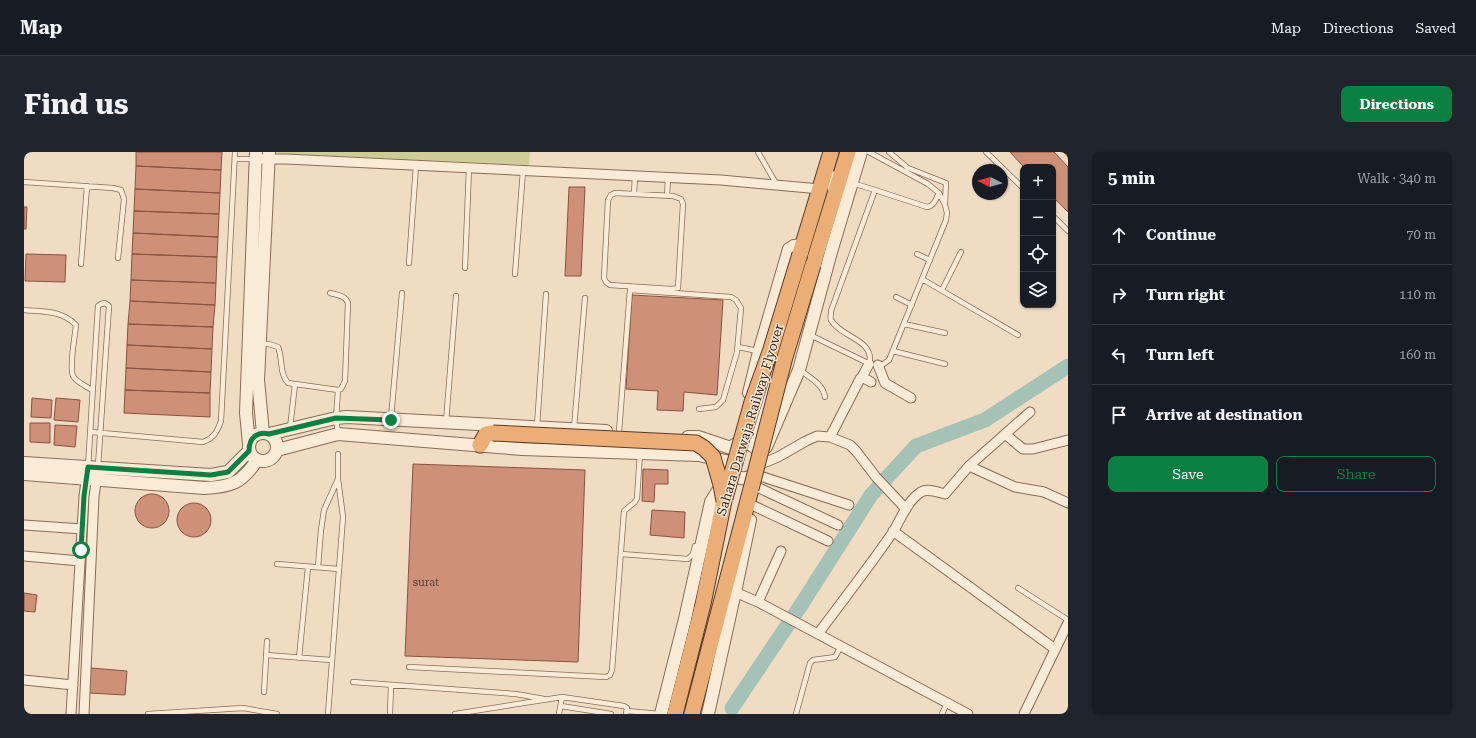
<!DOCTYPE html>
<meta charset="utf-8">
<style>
body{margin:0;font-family:"Roboto Serif",serif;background:#20242c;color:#f1f3f6}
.controls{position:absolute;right:12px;top:12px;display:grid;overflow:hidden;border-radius:8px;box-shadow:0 1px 3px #0004}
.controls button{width:36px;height:36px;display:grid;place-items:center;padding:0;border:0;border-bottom:1px solid #363941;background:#171b24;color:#f1f3f6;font:20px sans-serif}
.compass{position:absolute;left:948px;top:12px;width:36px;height:36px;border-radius:50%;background:#171b24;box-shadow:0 1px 3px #0004;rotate:276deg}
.stop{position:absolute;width:12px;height:12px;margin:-9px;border:3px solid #0b8043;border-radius:50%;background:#fff}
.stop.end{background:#0b8043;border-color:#fff;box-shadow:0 1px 4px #0008}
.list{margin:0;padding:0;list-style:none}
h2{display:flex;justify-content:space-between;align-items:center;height:52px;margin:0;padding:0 16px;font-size:17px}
h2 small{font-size:13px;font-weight:400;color:#9ea1a6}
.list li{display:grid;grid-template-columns:26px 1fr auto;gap:12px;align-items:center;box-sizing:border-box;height:60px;padding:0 16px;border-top:1px solid #363941}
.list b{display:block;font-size:15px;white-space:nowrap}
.list em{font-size:13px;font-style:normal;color:#9ea1a6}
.actions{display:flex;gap:8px;padding:12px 16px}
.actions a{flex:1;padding:9px 0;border:1px solid #0b8043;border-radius:8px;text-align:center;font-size:14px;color:#0b8043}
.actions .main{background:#0b8043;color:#fff}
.icon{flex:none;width:22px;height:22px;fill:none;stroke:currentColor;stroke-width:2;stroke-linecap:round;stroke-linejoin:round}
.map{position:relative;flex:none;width:1044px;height:562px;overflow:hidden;border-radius:8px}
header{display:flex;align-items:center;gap:24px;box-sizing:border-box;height:56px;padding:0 20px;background:#171b24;border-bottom:1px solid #363941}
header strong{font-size:19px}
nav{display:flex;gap:22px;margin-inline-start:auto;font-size:14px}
.intro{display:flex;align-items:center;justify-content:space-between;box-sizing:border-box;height:96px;padding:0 24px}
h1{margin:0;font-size:28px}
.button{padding:10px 18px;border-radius:8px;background:#0b8043;color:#fff;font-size:14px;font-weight:700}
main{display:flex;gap:24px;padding:0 24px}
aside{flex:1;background:#171b24;border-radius:8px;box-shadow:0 1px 3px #0004}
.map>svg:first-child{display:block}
.green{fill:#cecd96}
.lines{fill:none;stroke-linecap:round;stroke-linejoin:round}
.river{stroke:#a5c2b6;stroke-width:15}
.building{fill:#cf9078;stroke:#8a523e}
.service-casing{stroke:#8a6d59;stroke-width:6}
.minor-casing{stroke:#8a6d59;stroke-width:11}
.tertiary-casing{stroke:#8a6d59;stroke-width:14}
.trunk-casing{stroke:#583c2d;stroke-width:17}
.service{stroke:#faebd6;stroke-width:4.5}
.minor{stroke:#faebd6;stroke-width:9}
.tertiary{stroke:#faebd6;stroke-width:12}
.trunk{stroke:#eaae76;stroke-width:15}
.trunk-bridge-casing{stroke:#583c2d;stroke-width:17;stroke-linecap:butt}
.trunk-bridge{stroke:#eaae76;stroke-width:15}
.route{stroke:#0b8043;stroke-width:5}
.labels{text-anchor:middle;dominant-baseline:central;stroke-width:3;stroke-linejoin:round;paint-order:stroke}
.number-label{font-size:11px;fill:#5f4134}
.street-label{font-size:13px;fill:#3a271e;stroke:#f6e7d3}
</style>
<header>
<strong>Map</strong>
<nav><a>Map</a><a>Directions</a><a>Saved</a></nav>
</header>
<div class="intro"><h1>Find us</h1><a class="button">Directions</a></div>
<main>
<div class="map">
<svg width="1044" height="562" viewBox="0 0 1044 562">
<rect width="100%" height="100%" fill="#efdcc3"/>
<path class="green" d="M 248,0 L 506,0 L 505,13 L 248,1 Z"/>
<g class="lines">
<path class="river" d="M 708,556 L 779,450 L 847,343 L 892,294 L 961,268 L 1044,214"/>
</g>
<path class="building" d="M 112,0 L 198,0 L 197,18 L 112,14 Z
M 986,0 L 1030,0 L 1044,15 L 1044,60 L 1029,45 L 1029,15 L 1000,15 Z
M 112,14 L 197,18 L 196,41 L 111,37 Z
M 545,35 L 561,35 L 557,124 L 541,124 Z
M 111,37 L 196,41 L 195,62 L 110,59 Z
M 0,55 L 3,55 L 2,77 L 0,77 Z
M 110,59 L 195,62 L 194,85 L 109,81 Z
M 109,81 L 194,85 L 193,105 L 108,102 Z
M 2,102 L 42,103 L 41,130 L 1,129 Z
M 108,102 L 193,105 L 192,131 L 107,128 Z
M 107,128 L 192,131 L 191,153 L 106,149 Z
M 608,143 L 699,148 L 693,243 L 660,240 L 659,259 L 633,258 L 634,239 L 602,237 Z
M 106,149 L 191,153 L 189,175 L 104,172 Z
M 104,172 L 189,175 L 188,197 L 103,193 Z
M 103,193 L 188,197 L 187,220 L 102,216 Z
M 102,216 L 187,220 L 186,241 L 101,238 Z
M 101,238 L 186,241 L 186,265 L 100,261 Z
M 8,246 L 28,248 L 27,266 L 7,265 Z
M 32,246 L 56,248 L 54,270 L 30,268 Z
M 6,271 L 26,271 L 26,291 L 6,290 Z
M 31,273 L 53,274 L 51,295 L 30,293 Z
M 389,312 L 561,318 L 554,510 L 381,504 Z
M 619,317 L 644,318 L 644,332 L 631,332 L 630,350 L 618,349 Z
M111 359a17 17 0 1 1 34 0a17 17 0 1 1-34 0Z
M153 368a17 17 0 1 1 34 0a17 17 0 1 1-34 0Z
M 628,358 L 661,360 L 660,386 L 626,383 Z
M 0,441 L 13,443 L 11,460 L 0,459 Z
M 67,516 L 103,519 L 101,543 L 65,541 Z"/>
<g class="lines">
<g class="service-casing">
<path id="service" d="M 734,0 L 753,33
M 845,0 L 904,32 L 915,41 L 921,53 L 923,61 L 922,68 L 865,208 L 858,213 L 853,213
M 865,0 L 884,16 L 922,31 L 921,51
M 962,0 L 999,36
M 1043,0 L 1044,1
M 211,7 L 230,7
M 0,30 L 89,36 L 97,38 L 100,47 L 94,106
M 828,31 L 851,38 L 807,159 C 807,162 806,166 807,168 C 816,185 852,188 845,212
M 806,37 L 808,21
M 851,38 L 903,55 C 910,54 912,47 915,41
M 591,41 L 649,44 L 657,47 L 659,52 L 654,136 L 647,137 L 586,133 L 582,130 L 580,126 L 584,48 L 587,43 Z
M 610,42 L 611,24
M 643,44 L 644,26
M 1029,64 L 1044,79
M 893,102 L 906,108
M 385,111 L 392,14
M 57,112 L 63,34
M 441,116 L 445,16
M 491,122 L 499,19
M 898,127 L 994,183
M 918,138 L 937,100
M 872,145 L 888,153
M 0,158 C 20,160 37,158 52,173 C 51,185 45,213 49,224 C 52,230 64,235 69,239
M 880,172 L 921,181
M 786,183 L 846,212
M 237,192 L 245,192 L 254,195 C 259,207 255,221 264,231 L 314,238 L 317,237 L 321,229 L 324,151 C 321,143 313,143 306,141
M 714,195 L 734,199
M 869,199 L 921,212
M 776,218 C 786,226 799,232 801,245
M 367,266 L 378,141
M 422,270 L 432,144
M 513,274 L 522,142
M 266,276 L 271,232
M 550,276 L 561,146
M 67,280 L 179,290 C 190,286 193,280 197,269 L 211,0
M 595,280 L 606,138 L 707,145 L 712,148 L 717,156 L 713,200 L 699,248 L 692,255 L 675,257
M 314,282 L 312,266 L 314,238
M 728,292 L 748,228
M 64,315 L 74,154 L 77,152 L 81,151 L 85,154 L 74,314
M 597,402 L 664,407 L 669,402 L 671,394
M 253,412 L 315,417
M 294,415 L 297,378 L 300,358 L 314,327
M 994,436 L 1044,468
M 242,503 L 307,508
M 275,506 L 284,415
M 385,515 L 582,525 L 586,523 L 588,518 L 600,359 L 611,350 L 613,346 L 616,301
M 329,530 L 492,542 L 520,547
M 240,540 L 243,489
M 537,554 L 587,562
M 603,559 L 636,562
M 124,562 L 219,556 L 253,562
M 304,562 L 319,365 L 314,327 L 314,302
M 366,562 L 367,533
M 431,562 L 538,545 L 600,554 L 603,556 L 602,562
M 535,562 L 538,545
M 772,562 L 786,511 L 789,508 L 811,505 L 817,494
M 918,562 L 923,551"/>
</g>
<g class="minor-casing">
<path id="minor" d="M 232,7 L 262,7 L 697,28 L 796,37
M 854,213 L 861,231 L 887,246
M 838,225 L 847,230
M 981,282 L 999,297 L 1009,297 L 1044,288
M 806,285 L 836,227 L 838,225 L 845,212
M 737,312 L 754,305 L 782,289 L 793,284 L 806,285 L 826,293 L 832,299 L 852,325 L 882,357
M 945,314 L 991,335 L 1020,340 L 1044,351
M 733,323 L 825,353
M 733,335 L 814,373
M 728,353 L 804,389
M 0,373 L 58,377
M 869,379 L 1031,497
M 0,404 L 56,409
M 711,440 L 734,450 L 944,562
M 734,450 L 757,399
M 794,482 C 819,448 845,415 869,380 C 877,367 883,349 897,340 C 904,336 913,340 921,342 L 945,314 L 1006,260
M 0,528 L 49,533
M 47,562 L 60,344 L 63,322
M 60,562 L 70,345 L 73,323
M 1000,562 L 1044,471"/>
</g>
<g class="tertiary-casing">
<path id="tertiary" d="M 725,241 L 735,200 L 765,97 L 770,94 L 779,93
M225 295a14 14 0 1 1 28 0a14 14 0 1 1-28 0Z
M 239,281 L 234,228 L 245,0
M 245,282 L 312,266 L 323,265 L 582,279
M 664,285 L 674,285 L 707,296
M 225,292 L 222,261 L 232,0
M 709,294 C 721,286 735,294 737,307
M 742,295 L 775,218 L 807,100 L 837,0
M 253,298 L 314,282 L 498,297 L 674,303 L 702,309
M 0,311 L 187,323 L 204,320 L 225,299
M 703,316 C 711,328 722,329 733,321
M 0,322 L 180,336 C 207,335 218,331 233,308
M 637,562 L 661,467 L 687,350 L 700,329
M 684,562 L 711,440 L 726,368"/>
</g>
<g class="trunk-casing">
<path id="trunk" d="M 776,102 L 807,0
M 789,113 L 824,0
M 456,293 L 462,282 L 469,281
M 651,562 L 679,452 L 700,349
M 668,562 L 727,337"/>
</g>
<use href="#service" class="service"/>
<use href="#minor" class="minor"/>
<use href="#tertiary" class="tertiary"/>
<use href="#trunk" class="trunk"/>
<g class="trunk-bridge-casing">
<path id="trunk-bridge" d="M 469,281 L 672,291 L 680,296 L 689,305 L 697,333 L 700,349
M 727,337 L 761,205 L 789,113
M 701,346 L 728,250 L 747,197 L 776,102"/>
</g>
<use href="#trunk-bridge" class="trunk-bridge"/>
</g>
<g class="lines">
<path class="route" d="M 57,398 L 60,344 L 64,315 L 187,323 L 204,320 L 225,299 C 225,286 233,279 245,282 L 312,266 L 367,268"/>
</g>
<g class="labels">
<g class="number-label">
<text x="402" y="430">surat</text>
</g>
<g class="street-label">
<text transform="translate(726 268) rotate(-73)">Sahara Darwaja Railway Flyover</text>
</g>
</g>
</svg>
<div class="controls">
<button>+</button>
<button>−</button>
<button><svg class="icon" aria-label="locate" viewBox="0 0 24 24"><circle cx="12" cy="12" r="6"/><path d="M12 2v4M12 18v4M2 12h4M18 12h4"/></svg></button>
<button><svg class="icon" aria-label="layers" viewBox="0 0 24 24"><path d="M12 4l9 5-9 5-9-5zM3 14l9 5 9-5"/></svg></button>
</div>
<svg class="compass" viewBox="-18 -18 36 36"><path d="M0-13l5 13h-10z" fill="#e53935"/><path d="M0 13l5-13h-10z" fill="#9ea1a6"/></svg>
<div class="stop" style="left:57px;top:398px"></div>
<div class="stop end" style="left:367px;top:268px"></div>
</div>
<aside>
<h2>5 min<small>Walk · 340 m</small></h2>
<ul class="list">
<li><svg class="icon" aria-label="ahead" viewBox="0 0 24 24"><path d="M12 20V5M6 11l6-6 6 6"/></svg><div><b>Continue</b></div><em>70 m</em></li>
<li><svg class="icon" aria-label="right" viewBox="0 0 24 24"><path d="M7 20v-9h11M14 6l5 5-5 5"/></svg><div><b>Turn right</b></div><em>110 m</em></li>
<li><svg class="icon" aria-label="left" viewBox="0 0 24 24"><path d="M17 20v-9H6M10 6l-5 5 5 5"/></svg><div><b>Turn left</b></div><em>160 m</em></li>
<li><svg class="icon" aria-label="arrive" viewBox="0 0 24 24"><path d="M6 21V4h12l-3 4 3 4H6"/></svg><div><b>Arrive at destination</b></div></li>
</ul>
<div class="actions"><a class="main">Save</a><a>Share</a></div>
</aside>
</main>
